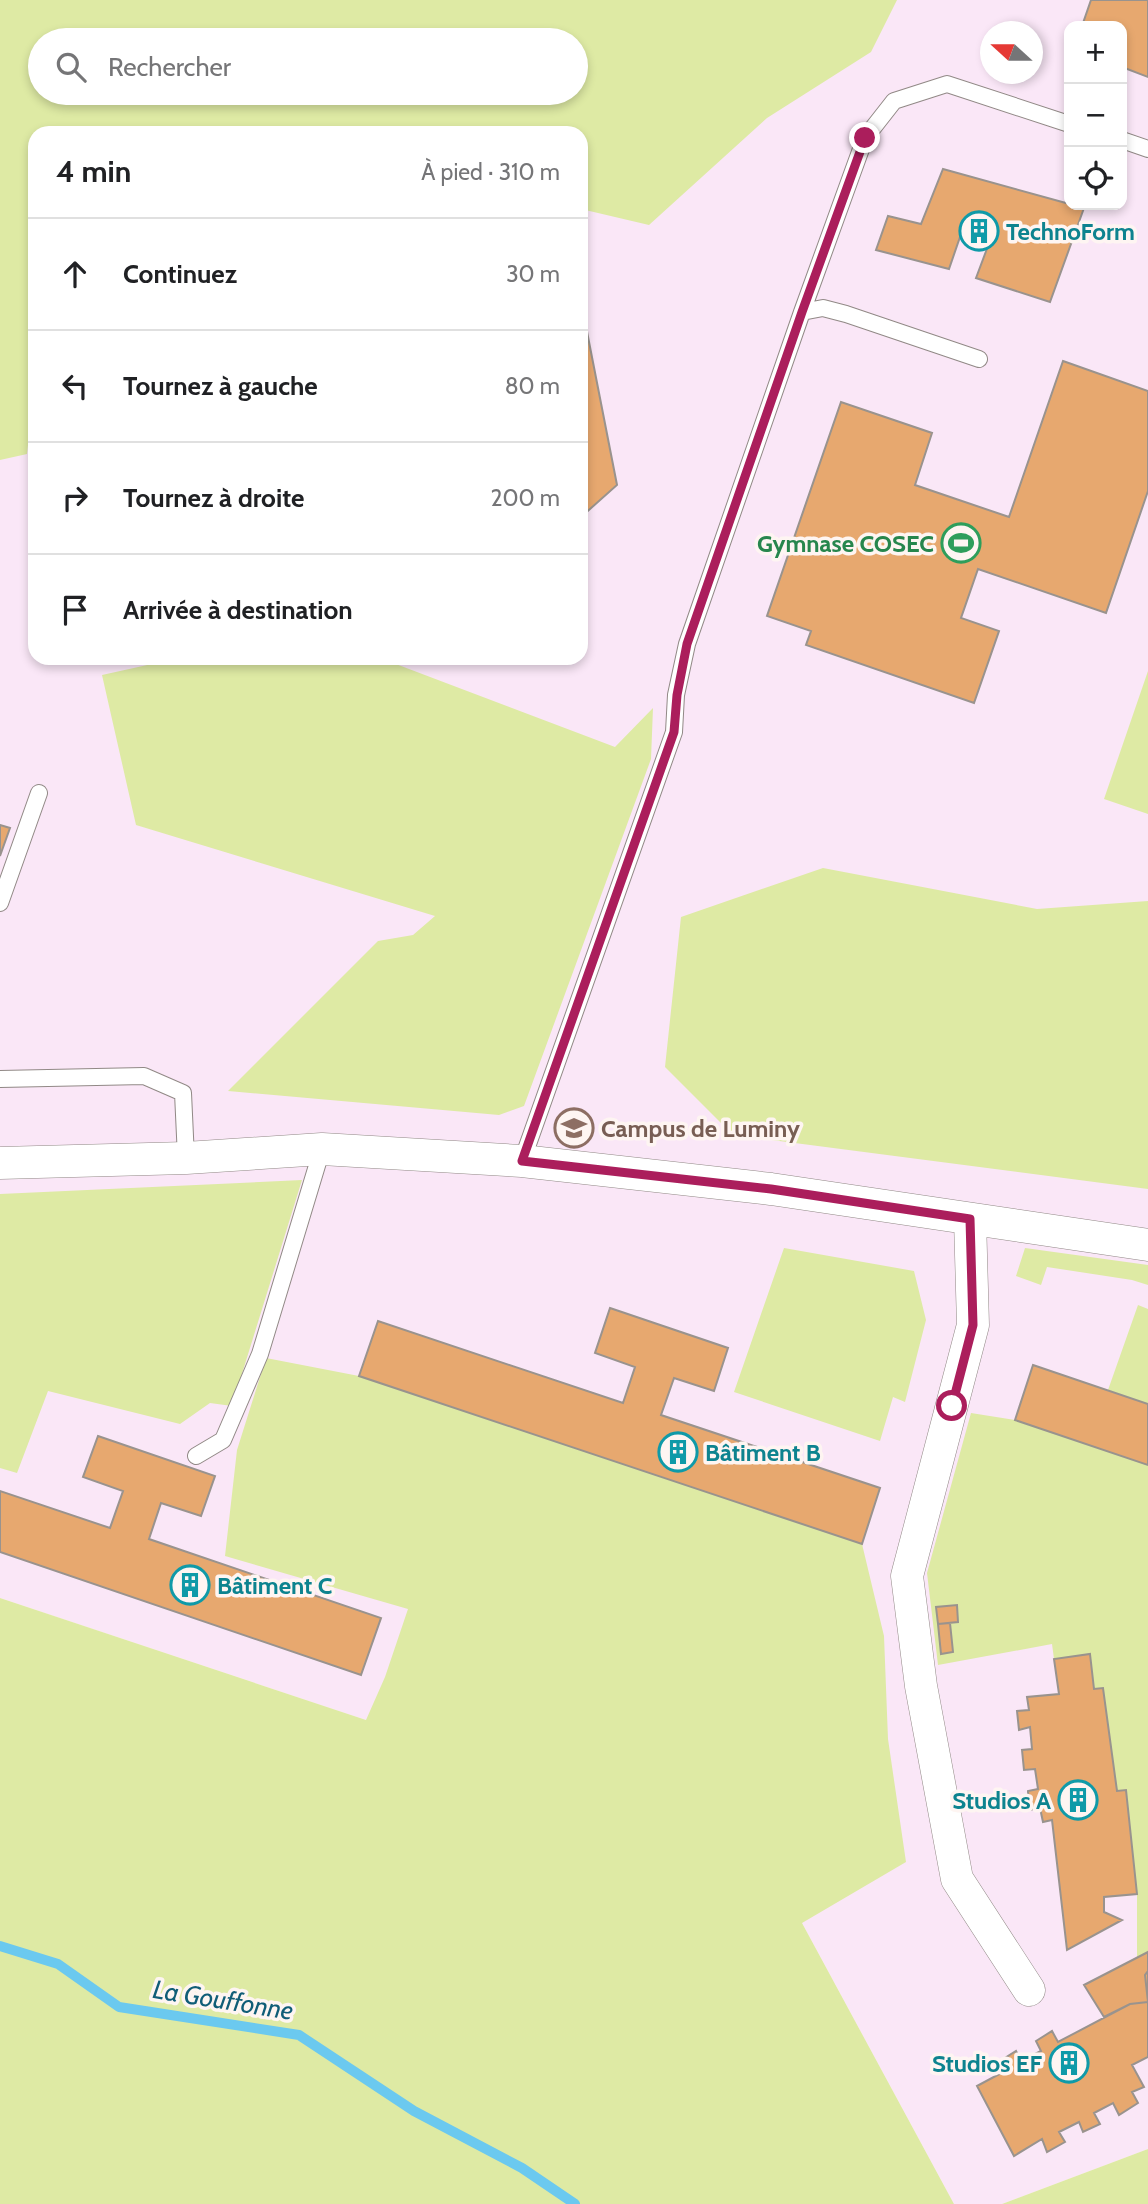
<!DOCTYPE html>
<html lang="fr">
<meta charset="utf-8">
<style>
body{margin:0;font-family:Cabin,sans-serif;background:#f6f6f6;color:#202124}
.controls{position:absolute;right:21px;top:21px;display:grid;overflow:hidden;border-radius:14px;box-shadow:0 4px 10px #0003}
.controls button{width:63px;height:63px;display:grid;place-items:center;padding:0;border:0;border-bottom:2px solid #e0e0e0;background:#fff;color:#202124;font:35px sans-serif}
.compass{position:absolute;left:980px;top:21px;width:63px;height:63px;border-radius:50%;background:#fff;box-shadow:0 4px 10px #0003;rotate:291deg}
.stop{position:absolute;width:21px;height:21px;margin:-16px;border:5px solid #ab1e5c;border-radius:50%;background:#fff}
.stop.end{background:#ab1e5c;border-color:#fff;box-shadow:0 2px 7px #0008}
.list{margin:0;padding:0;list-style:none}
h2{display:flex;justify-content:space-between;align-items:center;height:91px;margin:0;padding:0 28px;font-size:30px}
h2 small{font-size:23px;font-weight:400;color:#757577}
.list li{display:grid;grid-template-columns:46px 1fr auto;gap:21px;align-items:center;box-sizing:border-box;height:112px;padding:0 28px;border-top:2px solid #e0e0e0}
.list b{display:block;font-size:26px;white-space:nowrap}
.list em{font-size:23px;font-style:normal;color:#757577}
.icon{flex:none;width:38px;height:38px;fill:none;stroke:currentColor;stroke-width:2;stroke-linecap:round;stroke-linejoin:round}
.map{position:relative;flex:none;width:1148px;height:2204px;overflow:hidden}
.search{position:absolute;background:#fff;box-shadow:0 4px 10px #0003;left:28px;top:28px;width:560px;height:77px;display:flex;align-items:center;gap:18px;box-sizing:border-box;padding:0 24px;border-radius:38px;color:#757577;font-size:26px}
.panel{position:absolute;background:#fff;box-shadow:0 4px 10px #0003;left:28px;top:126px;width:560px;height:539px;border-radius:21px}
.map>svg:first-child{display:block}
.education{fill:#fae7f7;fill-rule:evenodd}
.green{fill:#deeaa4;fill-rule:evenodd}
.lines{fill:none;stroke-linecap:round;stroke-linejoin:round}
.stream{stroke:#6bc9ef;stroke-width:10}
.building{fill:#e7a86f;stroke:#99938e;stroke-width:2}
.service-casing{stroke:#918986;stroke-width:18}
.minor-casing{stroke:#918986;stroke-width:33}
.service{stroke:#fff;stroke-width:16}
.minor{stroke:#fff;stroke-width:32}
.route{stroke:#ab1e5c;stroke-width:9}
.labels{text-anchor:middle;dominant-baseline:central;stroke-width:7;stroke-linejoin:round;paint-order:stroke}
.culture-label{font-size:24px;font-weight:bold;fill:#0d838f;stroke:#fef5f2;text-anchor:start}
.leisure-label{font-size:24px;font-weight:bold;fill:#27864d;stroke:#fef5f2;text-anchor:end}
.education-label{font-size:24px;font-weight:bold;fill:#785e54;stroke:#fef5f2;text-anchor:start}
.water-label{font-size:26px;font-style:italic;fill:#105d77;stroke:#fef5f2}
</style>
<div class="map">
<svg width="1148" height="2204" viewBox="0 0 1148 2204">
<rect width="100%" height="100%" fill="#fef5f2"/>
<path class="education" d="M 0,0 L 1148,0 L 1148,2149 L 1002,2204 L 954,2204 L 802,1923 L 366,1720 L 0,1598 ZM 1069,26 L 1122,26 L 1122,205 L 1069,205 ZM 990,32 L 1032,32 L 1032,74 L 990,74 ZM 40,40 L 576,40 L 576,93 L 40,93 ZM 35,133 L 581,133 L 581,658 L 35,658 Z"/>
<path class="green" d="M 0,0 L 897,0 L 871,52 L 767,118 L 649,225 L 581,209 L 581,133 L 35,133 L 35,406 L 32,410 L 27,454 L 0,460 ZM 40,40 L 576,40 L 576,93 L 40,93 Z
M 179,658 L 380,658 L 615,747 L 653,708 L 651,759 L 524,1106 L 499,1115 L 228,1091 L 378,941 L 413,935 L 435,916 L 136,825 L 102,675 Z
M 1148,671 L 1148,814 L 1104,799 Z
M 823,868 L 1037,909 L 1148,901 L 1148,1189 L 733,1135 L 665,1067 L 681,917 Z
M 302,1180 L 232,1406 L 210,1403 L 180,1424 L 48,1391 L 17,1473 L 0,1468 L 0,1194 Z
M 784,1248 L 914,1271 L 926,1320 L 905,1402 L 893,1397 L 880,1441 L 734,1392 Z
M 1025,1248 L 1148,1265 L 1148,1285 L 1132,1280 L 1047,1267 L 1041,1285 L 1016,1276 Z
M 1138,1305 L 1148,1309 L 1148,1404 L 1108,1390 Z
M 266,1358 L 359,1376 L 862,1544 L 884,1636 L 888,1739 L 906,1862 L 802,1923 L 954,2204 L 0,2204 L 0,1598 L 366,1720 L 385,1677 L 408,1609 L 225,1556 L 237,1450 Z
M 971,1413 L 1015,1420 L 1148,1465 L 1148,1952 L 1137,1958 L 1137,1894 L 1126,1791 L 1117,1791 L 1103,1689 L 1094,1689 L 1090,1655 L 1054,1659 L 1052,1644 L 938,1665 L 927,1573 Z
M 1148,2149 L 1148,2204 L 1002,2204 Z"/>
<g class="lines">
<path class="stream" d="M 0,1946 L 58,1964 L 119,2007 L 299,2035 L 414,2111 L 522,2168 L 575,2204"/>
</g>
<path class="building" d="M 1091,0 L 1148,0 L 1148,77 L 1122,67 L 1122,26 L 1082,26 Z
M 943,169 L 1084,208 L 1050,302 L 976,278 L 988,246 L 960,237 L 949,269 L 876,250 L 888,216 L 921,224 Z
M 581,301 L 617,485 L 581,517 Z
M 1063,361 L 1148,391 L 1148,491 L 1106,613 L 978,569 L 961,618 L 999,631 L 974,703 L 806,645 L 811,631 L 767,616 L 841,402 L 932,433 L 915,485 L 1009,517 Z
M 0,825 L 10,828 L 0,856 Z
M 610,1308 L 728,1348 L 714,1391 L 674,1378 L 661,1415 L 880,1488 L 862,1544 L 359,1376 L 378,1321 L 623,1403 L 635,1367 L 595,1353 Z
M 1033,1365 L 1148,1404 L 1148,1465 L 1015,1420 Z
M 98,1436 L 215,1476 L 201,1516 L 161,1503 L 149,1539 L 381,1618 L 361,1675 L 0,1552 L 0,1491 L 110,1528 L 123,1491 L 83,1477 Z
M 957,1605 L 958,1622 L 938,1624 L 936,1607 Z
M 950,1623 L 953,1652 L 941,1654 L 938,1624 Z
M 1090,1654 L 1094,1689 L 1103,1688 L 1117,1791 L 1126,1790 L 1137,1894 L 1104,1897 L 1104,1912 L 1122,1920 L 1067,1950 L 1052,1820 L 1043,1822 L 1040,1808 L 1029,1810 L 1028,1791 L 1038,1789 L 1035,1769 L 1024,1770 L 1022,1750 L 1032,1749 L 1030,1727 L 1019,1730 L 1017,1711 L 1029,1710 L 1027,1697 L 1059,1694 L 1054,1659 Z
M 1148,1952 L 1148,1971 L 1145,1975 L 1148,2002 L 1130,2004 L 1104,2017 L 1084,1985 Z
M 1148,1971 L 1148,2057 L 1132,2065 L 1144,2087 L 1132,2092 L 1138,2103 L 1119,2115 L 1113,2103 L 1094,2113 L 1100,2124 L 1083,2132 L 1079,2122 L 1059,2132 L 1065,2142 L 1047,2152 L 1042,2139 L 1014,2156 L 977,2086 L 1005,2071 L 1000,2061 L 1016,2051 L 1021,2061 L 1041,2051 L 1036,2041 L 1052,2031 L 1058,2042 L 1130,2004 L 1148,2002 L 1145,1975 Z"/>
<g class="lines">
<g class="service-casing">
<path id="service" d="M 1122,140 L 1148,149
M 802,312 L 823,308 L 846,314 L 979,359
M 0,903 L 39,793
M 0,1079 L 144,1076 L 183,1093 L 186,1158
M 522,1161 L 674,732 L 676,695 L 687,644 L 802,312 L 865,138 L 894,101 L 947,84 L 1069,124
M 196,1456 L 223,1440 L 260,1354 L 322,1149"/>
</g>
<g class="minor-casing">
<path id="minor" d="M 0,1163 L 186,1158 L 322,1149 L 522,1161 L 771,1189 L 1148,1245
M 970,1219 L 973,1325 L 907,1576 L 921,1686 L 957,1879 L 1029,1990"/>
</g>
<use href="#service" class="service"/>
<use href="#minor" class="minor"/>
</g>
<g class="lines">
<path class="route" d="M 865,138 L 802,312 L 687,644 L 677,695 L 674,732 L 522,1161 L 771,1189 L 970,1219 L 973,1325 L 952,1406"/>
</g>
<defs>
<g id="building-ring" transform="scale(2.0125)"><circle r="9.5" fill="#fef5f2" stroke="#0f9aa8" stroke-width="1.5"/><path d="M-4-6H4V6H1V3H-1V6H-4ZM-2.5-4.3h1.7v1.8h-1.7ZM.8-4.3h1.7v1.8H.8ZM-2.5-1h1.7V.8h-1.7ZM.8-1h1.7V.8H.8Z" fill="#0f9aa8"/></g>
<g id="stadium-ring" transform="scale(2.0125)"><circle r="9.5" fill="#fef5f2" stroke="#2e9e5b" stroke-width="1.5"/><path d="M0-5a6.5 5 0 1 0 0 10a6.5 5 0 1 0 0-10ZM-3.5-1.8h7v3.6h-7Z" fill="#2e9e5b"/></g>
<g id="university-ring" transform="scale(2.0125)"><circle r="9.5" fill="#fef5f2" stroke="#8d6e63" stroke-width="1.5"/><path d="M0-5L7-2L0 1L-7-2ZM-4 1L0 2.5L4 1V4Q0 6-4 4Z" fill="#8d6e63"/></g>
</defs>
<g fill-rule="evenodd">
<use href="#building-ring" x="979" y="231"/>
<use href="#stadium-ring" x="961" y="543"/>
<use href="#university-ring" x="574" y="1128"/>
<use href="#building-ring" x="678" y="1452"/>
<use href="#building-ring" x="190" y="1585"/>
<use href="#building-ring" x="1078" y="1800"/>
<use href="#building-ring" x="1069" y="2063"/>
</g>
<g class="labels">
<g class="culture-label">
<text x="1006" y="231">TechnoForm</text>
<text x="705" y="1452">Bâtiment B</text>
<text x="217" y="1585">Bâtiment C</text>
<text x="1051" y="1800" text-anchor="end">Studios A</text>
<text x="1042" y="2063" text-anchor="end">Studios EF</text>
</g>
<g class="leisure-label">
<text x="934" y="543">Gymnase COSEC</text>
</g>
<g class="education-label">
<text x="601" y="1128">Campus de Luminy</text>
</g>
<g class="water-label">
<text transform="translate(223 2000) rotate(9)">La Gouffonne</text>
</g>
</g>
</svg>
<div class="controls">
<button>+</button>
<button>−</button>
<button><svg class="icon" aria-label="locate" viewBox="0 0 24 24"><circle cx="12" cy="12" r="6"/><path d="M12 2v4M12 18v4M2 12h4M18 12h4"/></svg></button>
</div>
<svg class="compass" viewBox="-18 -18 36 36"><path d="M0-13l5 13h-10z" fill="#e53935"/><path d="M0 13l5-13h-10z" fill="#757577"/></svg>
<div class="stop" style="left:952px;top:1406px"></div>
<div class="stop end" style="left:865px;top:138px"></div>
<div class="search"><svg class="icon" aria-label="search" viewBox="0 0 24 24"><circle cx="10" cy="10" r="6"/><path d="M15 15l6 6"/></svg>Rechercher</div>
<section class="panel">
<h2>4 min<small>À pied · 310 m</small></h2>
<ul class="list">
<li><svg class="icon" aria-label="ahead" viewBox="0 0 24 24"><path d="M12 20V5M6 11l6-6 6 6"/></svg><div><b>Continuez</b></div><em>30 m</em></li>
<li><svg class="icon" aria-label="left" viewBox="0 0 24 24"><path d="M17 20v-9H6M10 6l-5 5 5 5"/></svg><div><b>Tournez à gauche</b></div><em>80 m</em></li>
<li><svg class="icon" aria-label="right" viewBox="0 0 24 24"><path d="M7 20v-9h11M14 6l5 5-5 5"/></svg><div><b>Tournez à droite</b></div><em>200 m</em></li>
<li><svg class="icon" aria-label="arrive" viewBox="0 0 24 24"><path d="M6 21V4h12l-3 4 3 4H6"/></svg><div><b>Arrivée à destination</b></div></li>
</ul>
</section>
</div>
